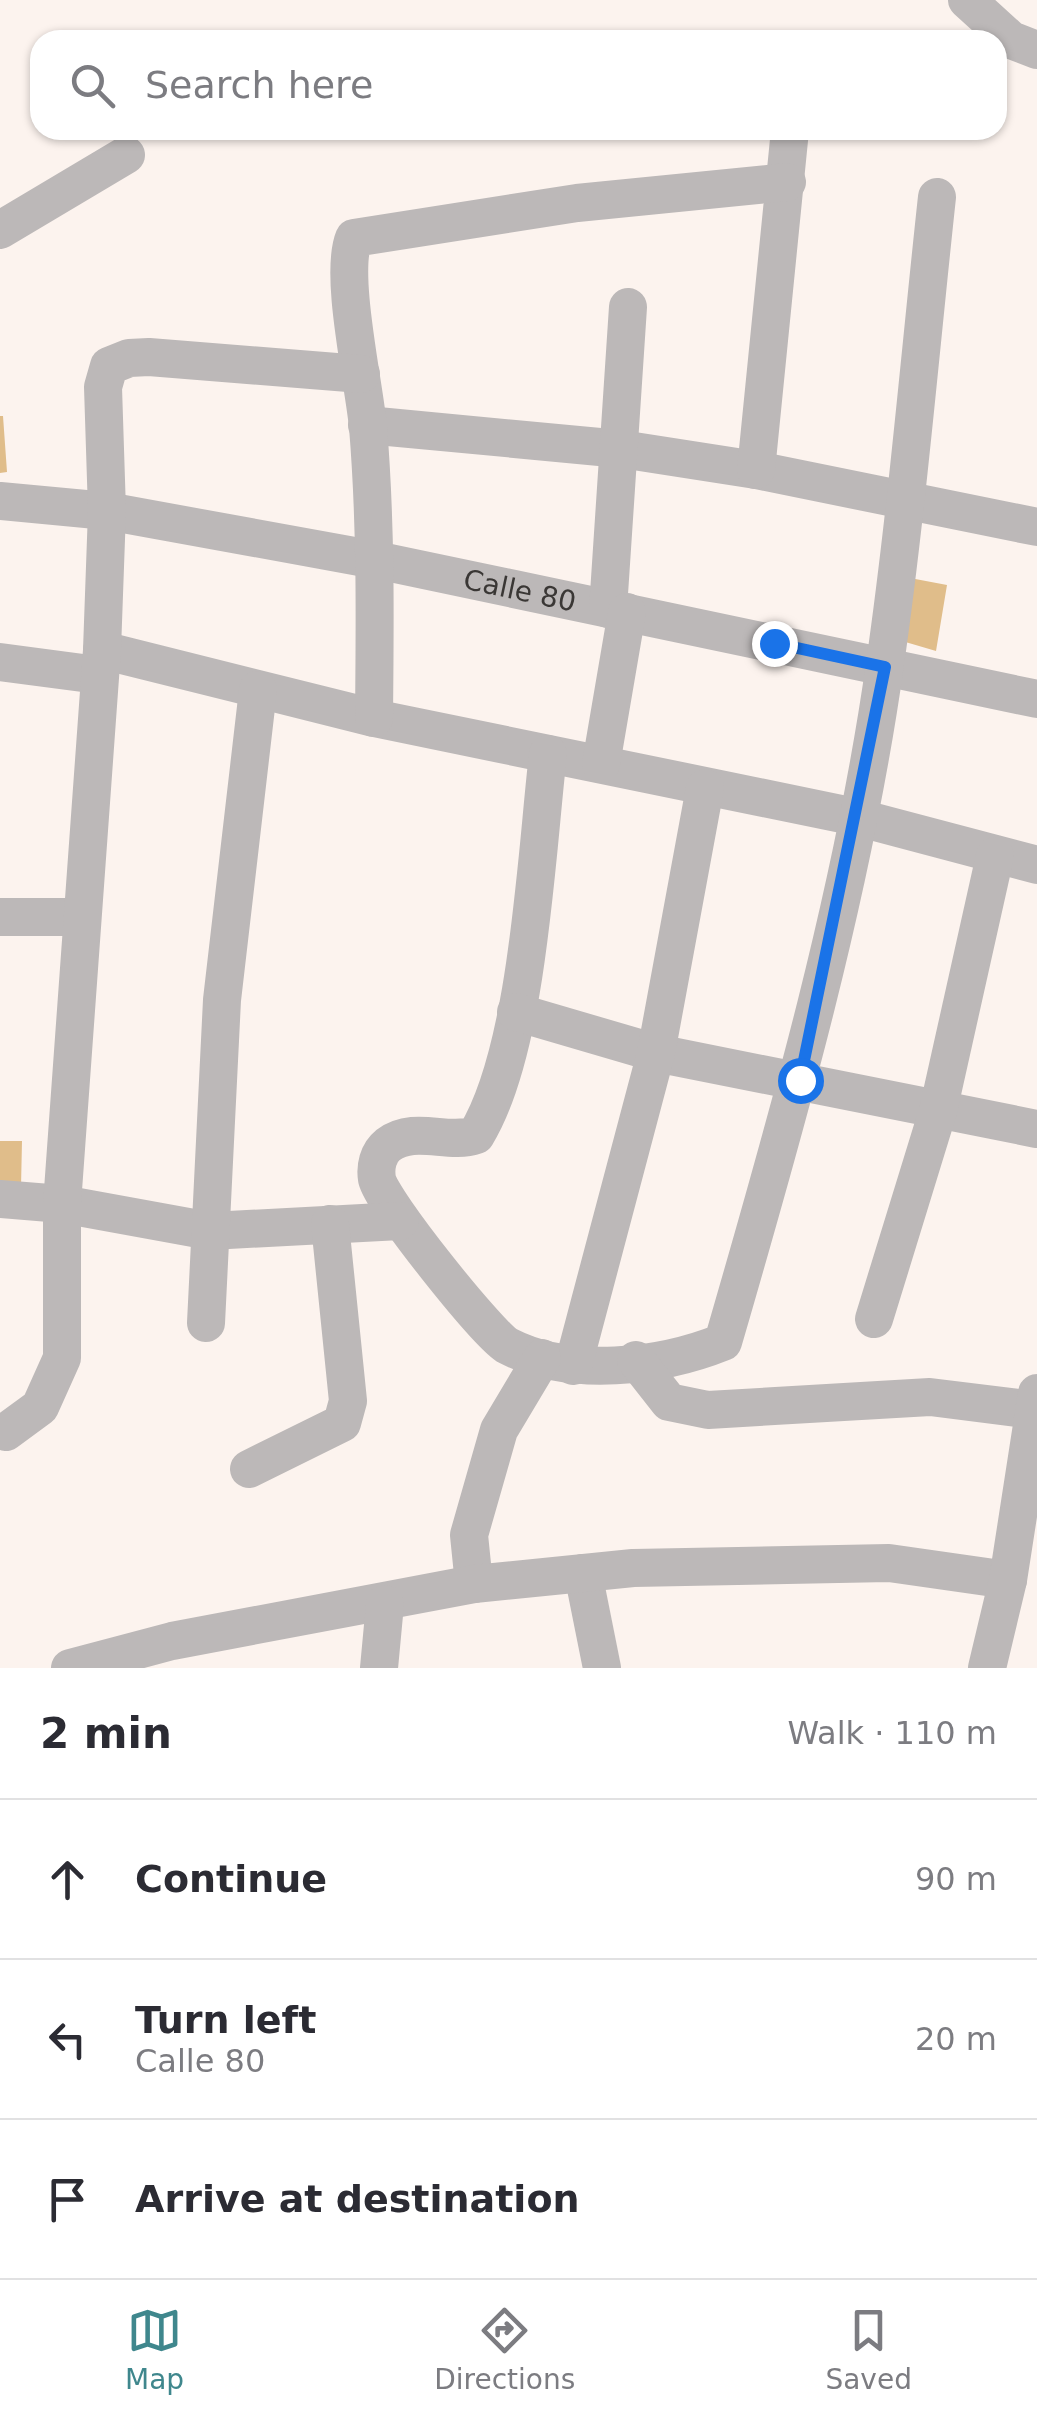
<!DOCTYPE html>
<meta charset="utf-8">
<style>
body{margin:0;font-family:"DejaVu Sans",sans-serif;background:#f2f2f3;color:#2b2b33}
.stop{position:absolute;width:30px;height:30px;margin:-22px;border:8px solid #1a73e8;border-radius:50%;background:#fff}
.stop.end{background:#1a73e8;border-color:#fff;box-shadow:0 2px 10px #0008}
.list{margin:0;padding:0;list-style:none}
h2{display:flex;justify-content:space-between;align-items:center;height:130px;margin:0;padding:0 40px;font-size:42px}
h2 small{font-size:32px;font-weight:400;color:#7c7c81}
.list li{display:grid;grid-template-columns:65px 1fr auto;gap:30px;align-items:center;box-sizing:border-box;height:160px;padding:0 40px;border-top:2px solid #e1e1e2}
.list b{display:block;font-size:38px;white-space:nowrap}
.list p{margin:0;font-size:32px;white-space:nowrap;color:#7c7c81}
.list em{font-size:32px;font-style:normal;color:#7c7c81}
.icon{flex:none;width:55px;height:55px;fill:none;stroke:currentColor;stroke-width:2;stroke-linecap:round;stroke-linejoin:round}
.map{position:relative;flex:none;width:1037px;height:1668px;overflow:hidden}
.search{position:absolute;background:#fff;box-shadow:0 2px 8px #0004;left:30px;right:30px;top:30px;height:110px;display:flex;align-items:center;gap:25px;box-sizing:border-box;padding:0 35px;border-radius:30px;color:#7c7c81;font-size:38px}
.sheet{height:610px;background:#fff}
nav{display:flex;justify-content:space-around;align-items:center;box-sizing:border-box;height:140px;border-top:2px solid #e1e1e2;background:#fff;font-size:28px;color:#7c7c81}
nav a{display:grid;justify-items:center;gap:5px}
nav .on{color:#3f878d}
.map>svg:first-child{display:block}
.building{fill:#e0bd8a}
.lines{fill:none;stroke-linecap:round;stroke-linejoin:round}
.minor{stroke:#bcb8b8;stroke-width:38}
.route{stroke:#1a73e8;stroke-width:12}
.labels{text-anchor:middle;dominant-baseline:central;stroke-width:8;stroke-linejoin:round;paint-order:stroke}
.street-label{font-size:28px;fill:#3a3735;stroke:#fff}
</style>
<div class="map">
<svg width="1037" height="1668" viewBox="0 0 1037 1668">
<rect width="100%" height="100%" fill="#fcf3ee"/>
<path class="building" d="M 0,416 L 3,416 L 7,472 L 0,473 Z
M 910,578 L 947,585 L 936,651 L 902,641 Z
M 0,1141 L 22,1141 L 21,1187 L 0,1186 Z"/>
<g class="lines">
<g class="minor">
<path d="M 967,0 L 1011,40 L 1037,50"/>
<path d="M 0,230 L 126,155"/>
<path d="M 367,425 L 621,449 L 756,470 L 1037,527"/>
<path d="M 756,470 L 790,130"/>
<path id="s1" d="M 0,501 L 107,511 L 376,560 L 1037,699"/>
<path d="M 608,609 L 628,307"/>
<path d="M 102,650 L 374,718 L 856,817 L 1037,865"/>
<path d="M 0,662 L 98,675"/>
<path d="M 374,718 C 375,620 376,524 368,427 C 364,383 339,274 354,238 L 577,203 L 787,182"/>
<path d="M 548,754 C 536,857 528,1050 476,1135 C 448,1145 415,1125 388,1145 C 378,1153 375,1167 377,1179 C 380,1200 489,1336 508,1346 C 570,1378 661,1367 723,1342 C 787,1122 853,891 885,664 C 907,510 920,353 937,197"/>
<path d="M 601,764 L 627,612"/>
<path d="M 0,917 L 79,917"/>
<path d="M 516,1012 L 656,1053 L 1037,1129"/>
<path d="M 0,1199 L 62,1204 L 210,1231 L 400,1221"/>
<path d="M 874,1319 L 938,1111 L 995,856"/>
<path d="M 206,1323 L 222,1000 L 258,690"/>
<path d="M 636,1360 L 669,1402 L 708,1410 L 930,1397 L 1034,1410"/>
<path d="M 573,1366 L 656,1053 L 705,788"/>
<path d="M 6,1432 L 40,1407 L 62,1358 L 62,1204 L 102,650 L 107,511 L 103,387 L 109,366 L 129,358 L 149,357 L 361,374"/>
<path d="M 249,1469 L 342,1423 L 348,1401 L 330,1224"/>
<path d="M 583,1573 L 602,1668"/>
<path d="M 474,1584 L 469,1535 L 499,1430 L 542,1358"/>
<path d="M 70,1668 L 172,1641 L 474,1584 L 633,1568 L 889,1563 L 1008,1580"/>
<path d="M 379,1668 L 385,1604"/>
<path d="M 987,1668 L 1008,1580 L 1037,1393"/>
</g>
</g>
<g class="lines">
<path class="route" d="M 774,643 L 885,667 L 800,1080"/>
</g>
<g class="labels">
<g class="street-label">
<text stroke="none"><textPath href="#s1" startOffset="528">Calle 80</textPath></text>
</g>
</g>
</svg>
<div class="stop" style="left:800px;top:1080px"></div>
<div class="stop end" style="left:774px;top:643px"></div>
<div class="search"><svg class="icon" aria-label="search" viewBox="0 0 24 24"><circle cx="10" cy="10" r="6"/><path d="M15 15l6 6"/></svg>Search here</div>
</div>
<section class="sheet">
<h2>2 min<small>Walk · 110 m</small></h2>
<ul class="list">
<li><svg class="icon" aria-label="ahead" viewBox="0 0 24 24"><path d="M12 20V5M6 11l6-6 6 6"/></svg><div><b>Continue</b></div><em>90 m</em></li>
<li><svg class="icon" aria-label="left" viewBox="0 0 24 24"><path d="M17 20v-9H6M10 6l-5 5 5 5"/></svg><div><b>Turn left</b><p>Calle 80</p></div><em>20 m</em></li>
<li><svg class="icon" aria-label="arrive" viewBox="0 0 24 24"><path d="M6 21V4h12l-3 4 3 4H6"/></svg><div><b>Arrive at destination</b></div></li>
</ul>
</section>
<nav>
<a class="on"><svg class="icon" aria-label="map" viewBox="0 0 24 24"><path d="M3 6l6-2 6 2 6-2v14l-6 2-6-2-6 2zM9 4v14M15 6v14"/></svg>Map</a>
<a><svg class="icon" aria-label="directions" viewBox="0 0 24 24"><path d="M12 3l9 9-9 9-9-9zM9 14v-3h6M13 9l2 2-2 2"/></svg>Directions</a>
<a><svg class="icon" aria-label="saved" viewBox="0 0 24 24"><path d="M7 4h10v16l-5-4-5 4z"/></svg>Saved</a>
</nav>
